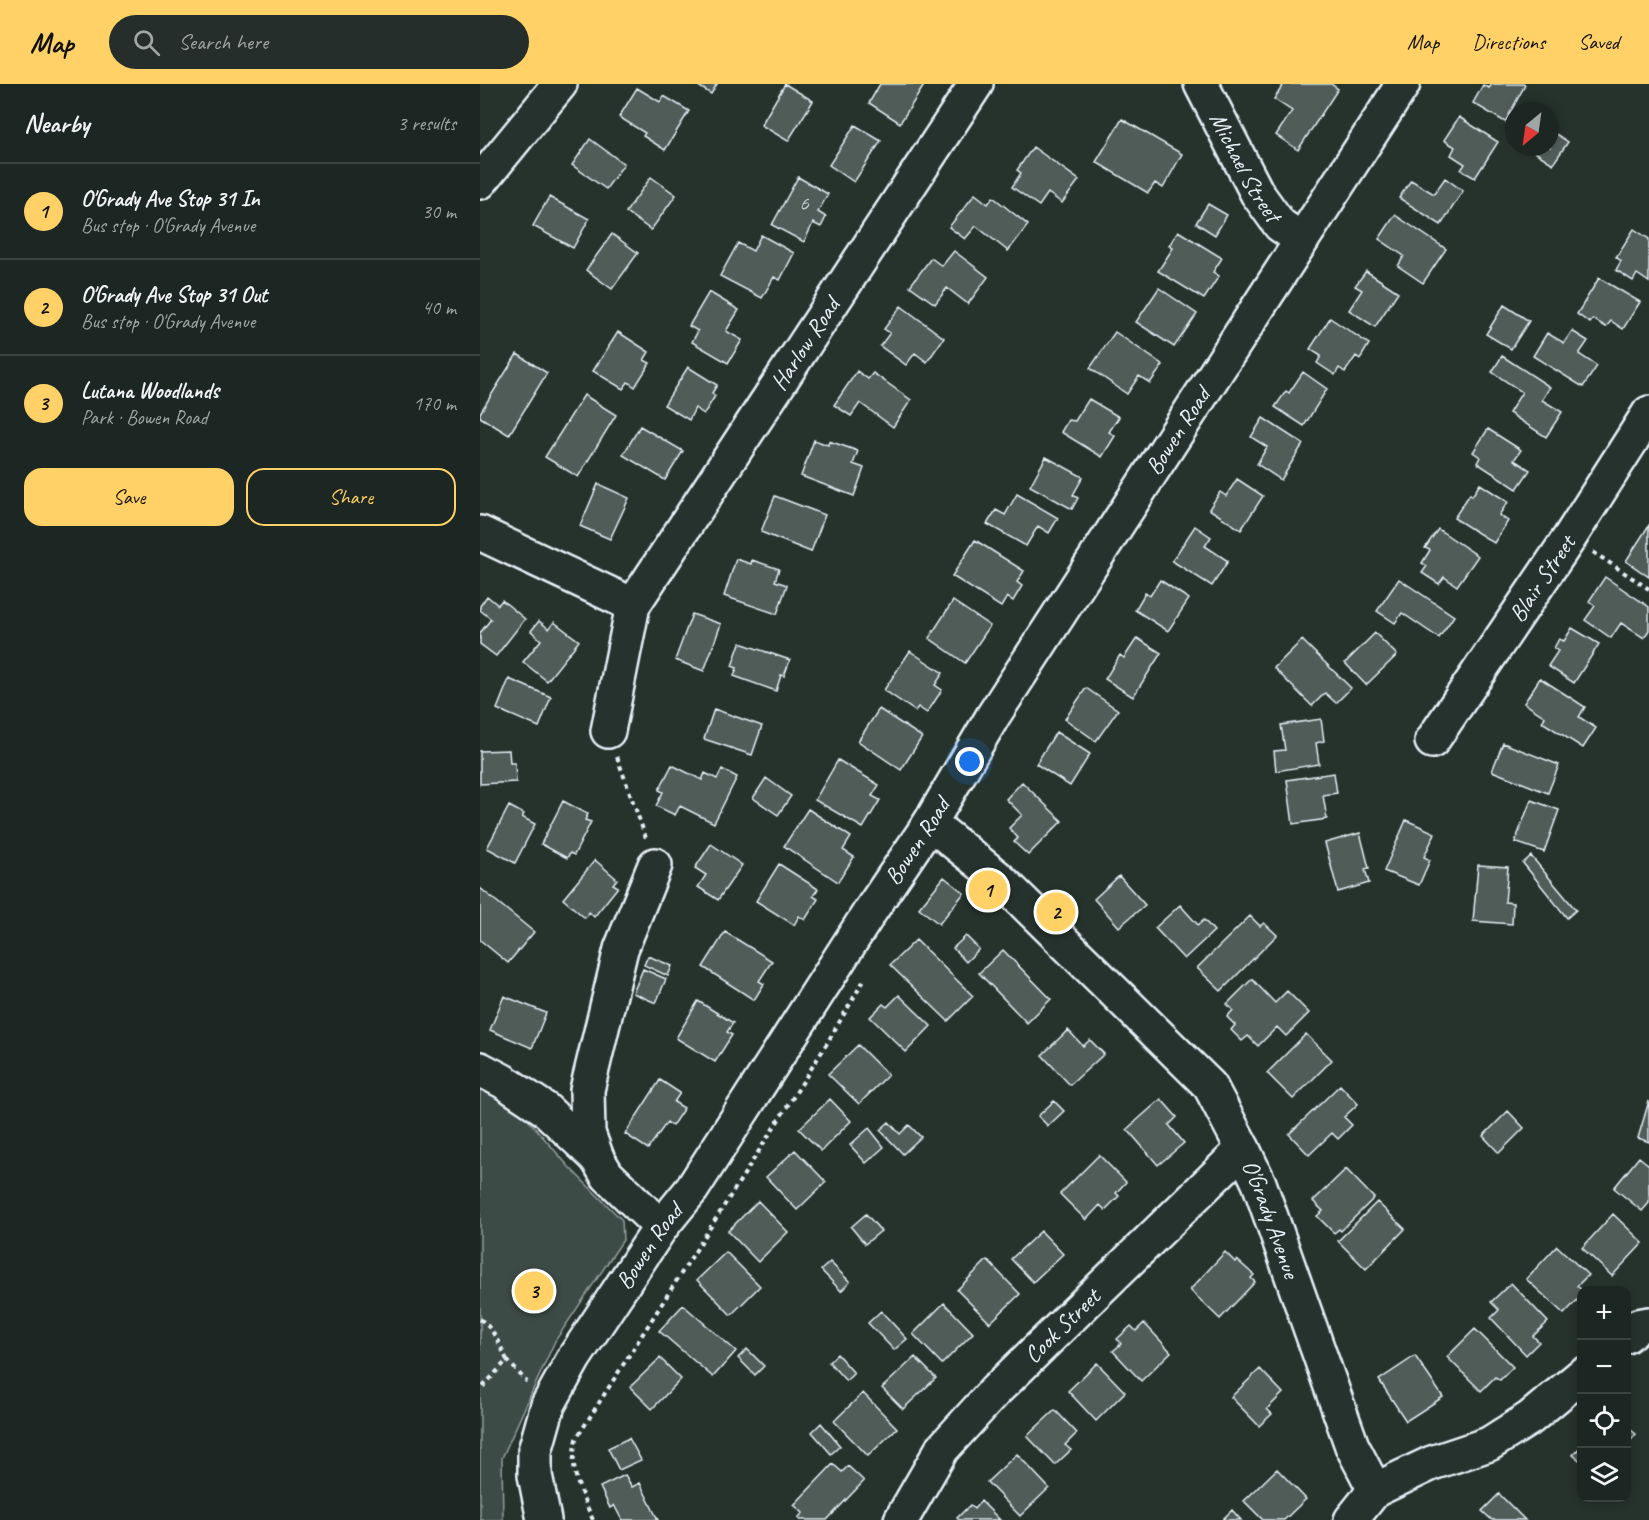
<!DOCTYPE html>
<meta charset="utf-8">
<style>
body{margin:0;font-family:Caveat,sans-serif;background:#252e2a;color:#f1f3f6}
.controls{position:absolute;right:18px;bottom:18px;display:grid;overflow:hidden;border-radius:12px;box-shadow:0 3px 9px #0003}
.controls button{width:54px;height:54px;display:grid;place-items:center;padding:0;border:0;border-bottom:2px solid #3a4340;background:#1c2622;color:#f1f3f6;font:30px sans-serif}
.compass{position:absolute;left:1025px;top:18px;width:54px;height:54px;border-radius:50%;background:#1c2622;box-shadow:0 3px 9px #0003;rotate:209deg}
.you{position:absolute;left:490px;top:678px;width:21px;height:21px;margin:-15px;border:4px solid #fff;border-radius:50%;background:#1a73e8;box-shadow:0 0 0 9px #1a73e833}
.badge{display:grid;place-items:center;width:39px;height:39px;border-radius:50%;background:#ffd166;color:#111;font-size:20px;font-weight:700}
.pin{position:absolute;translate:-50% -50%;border:3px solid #fff;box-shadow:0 2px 6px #0006}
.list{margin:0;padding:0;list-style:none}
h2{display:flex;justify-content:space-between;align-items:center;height:78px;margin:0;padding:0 24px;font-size:26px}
h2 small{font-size:20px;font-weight:400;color:#a0a5a5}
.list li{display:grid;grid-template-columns:39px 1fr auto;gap:18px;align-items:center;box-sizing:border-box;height:96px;padding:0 24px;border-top:2px solid #3a4340}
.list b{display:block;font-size:22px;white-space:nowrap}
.list p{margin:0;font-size:20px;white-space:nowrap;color:#a0a5a5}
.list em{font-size:20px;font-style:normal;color:#a0a5a5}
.actions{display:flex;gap:12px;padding:18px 24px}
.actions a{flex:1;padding:14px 0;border:2px solid #ffd166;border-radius:18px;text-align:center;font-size:21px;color:#ffd166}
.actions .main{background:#ffd166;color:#111}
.icon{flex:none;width:33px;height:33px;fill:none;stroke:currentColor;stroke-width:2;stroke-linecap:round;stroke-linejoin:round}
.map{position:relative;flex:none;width:1169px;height:1436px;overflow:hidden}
header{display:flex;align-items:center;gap:36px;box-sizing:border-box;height:84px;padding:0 30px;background:#ffd166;color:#111}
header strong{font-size:28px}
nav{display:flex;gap:33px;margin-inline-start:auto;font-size:21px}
.search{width:420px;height:54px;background:#252e2a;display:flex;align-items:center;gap:15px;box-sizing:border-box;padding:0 21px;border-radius:33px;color:#a0a5a5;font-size:22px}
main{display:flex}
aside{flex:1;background:#1c2622}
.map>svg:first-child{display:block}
.green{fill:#3e4b47;stroke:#939ea0;stroke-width:1.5}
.building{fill:#505c59;stroke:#e8f1f8;stroke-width:1.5}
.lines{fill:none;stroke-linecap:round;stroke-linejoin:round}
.minor-casing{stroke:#e8f1f8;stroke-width:38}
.path{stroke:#e8f1f8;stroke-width:4;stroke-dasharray:4.5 4.5;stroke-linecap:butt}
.minor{stroke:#26332d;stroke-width:33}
.labels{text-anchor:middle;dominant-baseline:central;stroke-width:4.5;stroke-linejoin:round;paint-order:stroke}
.number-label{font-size:21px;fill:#c2ccd0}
.street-label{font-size:24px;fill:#e8f1f8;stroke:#26332d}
</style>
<header>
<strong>Map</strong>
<div class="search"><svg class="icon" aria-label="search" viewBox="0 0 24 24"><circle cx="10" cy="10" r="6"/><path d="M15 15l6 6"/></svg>Search here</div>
<nav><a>Map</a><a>Directions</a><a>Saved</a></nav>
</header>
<main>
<aside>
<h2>Nearby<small>3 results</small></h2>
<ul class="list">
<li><span class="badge">1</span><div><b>O'Grady Ave Stop 31 In</b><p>Bus stop · O'Grady Avenue</p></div><em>30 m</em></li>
<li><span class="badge">2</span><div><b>O'Grady Ave Stop 31 Out</b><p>Bus stop · O'Grady Avenue</p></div><em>40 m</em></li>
<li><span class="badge">3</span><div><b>Lutana Woodlands</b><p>Park · Bowen Road</p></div><em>170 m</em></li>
</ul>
<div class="actions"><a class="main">Save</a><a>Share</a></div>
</aside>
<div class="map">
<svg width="1169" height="1436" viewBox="0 0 1169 1436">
<rect width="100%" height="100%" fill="#26332d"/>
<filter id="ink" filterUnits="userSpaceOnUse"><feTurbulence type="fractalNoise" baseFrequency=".0167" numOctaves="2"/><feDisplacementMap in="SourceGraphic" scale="12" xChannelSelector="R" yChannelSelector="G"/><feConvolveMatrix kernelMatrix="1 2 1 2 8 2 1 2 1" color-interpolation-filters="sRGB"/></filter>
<g filter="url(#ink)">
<path class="green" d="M 0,1000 L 43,1030 L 90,1084 L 142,1136 L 143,1156 L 75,1257 L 22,1374 L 23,1436 L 0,1436 Z"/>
<path class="building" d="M 215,0 L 237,0 L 231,10 Z
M 305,0 L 333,17 L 308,57 L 281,41 Z
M 400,0 L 445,0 L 420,39 L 389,19 Z
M 804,0 L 851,0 L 858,5 L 818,66 L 796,51 L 812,27 L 794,15 Z
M 1012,0 L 1043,0 L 1045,1 L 1025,38 L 993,19 L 1003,1 L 1009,4 Z
M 157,4 L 180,18 L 184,12 L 209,27 L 185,66 L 163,52 L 165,49 L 139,33 Z
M 979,33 L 1018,58 L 995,94 L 981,86 L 985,80 L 971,71 L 975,63 L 964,56 Z
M 642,35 L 702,70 L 683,104 L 675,99 L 668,109 L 616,78 Z
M 375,41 L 401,57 L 374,98 L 349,81 Z
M 1070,46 L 1088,58 L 1073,80 L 1047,63 L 1070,63 Z
M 110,55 L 144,80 L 126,105 L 92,81 Z
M 553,63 L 599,96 L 582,119 L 568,109 L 559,122 L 532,103 L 541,89 L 537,86 Z
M 171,93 L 196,111 L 171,146 L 146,128 Z
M 318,93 L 348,110 L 338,128 L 346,133 L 341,143 L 333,139 L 324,158 L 292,141 Z
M 965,94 L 983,107 L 961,141 L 919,114 L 931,96 L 954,110 Z
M 495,110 L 508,120 L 513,113 L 548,141 L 528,167 L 496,142 L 485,155 L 469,143 Z
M 69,113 L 109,135 L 93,164 L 53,142 Z
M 728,120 L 747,131 L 735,151 L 716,139 Z
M 915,131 L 966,165 L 943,199 L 918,182 L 924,172 L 899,155 Z
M 1154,145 L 1169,155 L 1169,198 L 1157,190 L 1153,197 L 1136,186 L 1141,177 L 1136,173 Z
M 698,147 L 742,174 L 733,188 L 739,192 L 724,215 L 678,187 L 693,164 L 689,162 Z
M 132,150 L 158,169 L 132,205 L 106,186 Z
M 281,151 L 314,169 L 300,196 L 294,193 L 282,214 L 240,192 L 258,159 L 273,167 Z
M 474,167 L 508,193 L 488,220 L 467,204 L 455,220 L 430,202 L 451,174 L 462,182 Z
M 886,187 L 918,208 L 895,243 L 869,226 L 882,206 L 875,202 Z
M 1119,194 L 1160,218 L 1143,245 L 1131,237 L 1126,243 L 1113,235 L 1110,239 L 1097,230 Z
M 679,204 L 717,230 L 694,263 L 656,238 Z
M 229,208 L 259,226 L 246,247 L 262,256 L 248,279 L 212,258 L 218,247 L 209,242 Z
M 1024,221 L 1049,237 L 1031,265 L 1006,250 Z
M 421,222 L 464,254 L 447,278 L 435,269 L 426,281 L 400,262 L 410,249 L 404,245 Z
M 850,234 L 889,260 L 880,275 L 876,272 L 865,288 L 859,284 L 855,291 L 837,279 L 841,272 L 830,265 Z
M 1092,247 L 1108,257 L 1099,270 L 1117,282 L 1103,303 L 1053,272 L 1067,249 L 1084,259 Z
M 138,248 L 169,268 L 164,276 L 170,279 L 155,303 L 148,298 L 143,305 L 113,287 Z
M 635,248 L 683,281 L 670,299 L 659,292 L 647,310 L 610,284 Z
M 37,270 L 67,289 L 29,351 L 0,333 L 0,329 Z
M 1022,272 L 1070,303 L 1062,316 L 1082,328 L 1066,353 L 1029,329 L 1042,308 L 1012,288 Z
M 208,283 L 237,301 L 232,309 L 235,312 L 224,330 L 215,324 L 209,336 L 184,321 Z
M 377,287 L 388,295 L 393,289 L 431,316 L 413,343 L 380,319 L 371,332 L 354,321 Z
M 823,288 L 847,305 L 824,342 L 795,323 L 806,307 L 809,309 Z
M 104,311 L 136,331 L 98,393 L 65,373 Z
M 609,315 L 639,333 L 629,348 L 635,352 L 622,373 L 581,348 L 588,336 L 595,337 Z
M 783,334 L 823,360 L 801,396 L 777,380 L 787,363 L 771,353 Z
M 160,342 L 203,367 L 185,396 L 143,371 Z
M 1008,345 L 1041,366 L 1034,376 L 1050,386 L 1037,405 L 997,379 L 1000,373 L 993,368 Z
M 334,356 L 348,361 L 349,357 L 378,367 L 373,380 L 384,384 L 374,412 L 321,392 Z
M 566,373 L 603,393 L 593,411 L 598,414 L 592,425 L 550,402 Z
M 757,395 L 783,412 L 761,446 L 729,425 L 740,408 L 746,412 Z
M 118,400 L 149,414 L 130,455 L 100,442 Z
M 1000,400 L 1028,418 L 1019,431 L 1028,437 L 1014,459 L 974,434 L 990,410 L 992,412 Z
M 537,410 L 578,434 L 569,449 L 558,442 L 546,462 L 507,440 L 516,426 L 525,431 Z
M 295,412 L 345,431 L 331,468 L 281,448 Z
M 1169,441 L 1169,493 L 1146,477 Z
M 715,442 L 731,453 L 725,462 L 748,477 L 732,502 L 692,477 Z
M 958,445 L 998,472 L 977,502 L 964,493 L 959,500 L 942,489 L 947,482 L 942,479 L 950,466 L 945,464 Z
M 495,456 L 544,487 L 537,498 L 542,502 L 533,517 L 527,513 L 521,523 L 472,492 Z
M 256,475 L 271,480 L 272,476 L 299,485 L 295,497 L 307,501 L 297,530 L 244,512 Z
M 1125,493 L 1169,523 L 1169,546 L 1164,554 L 1141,539 L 1131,554 L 1105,536 L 1115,522 L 1109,517 Z
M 919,495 L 974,532 L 959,554 L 922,529 L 915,539 L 897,527 Z
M 680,496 L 709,515 L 688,547 L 655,526 L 665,509 L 670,512 Z
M 7,512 L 18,521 L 22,516 L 45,535 L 16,572 L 0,560 L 0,549 L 11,535 L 0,526 L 0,522 Z
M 473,517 L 510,542 L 485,579 L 449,554 Z
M 212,530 L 241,540 L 224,587 L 195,576 Z
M 59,537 L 69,545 L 74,538 L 99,557 L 67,597 L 43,578 L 61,556 L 51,547 Z
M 1092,544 L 1119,560 L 1094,599 L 1068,582 L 1078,567 L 1074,564 L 1079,555 L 1084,557 Z
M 895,549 L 917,571 L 886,601 L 865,579 Z
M 657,554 L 681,569 L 653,613 L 625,595 L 640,571 L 644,574 Z
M 822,556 L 871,604 L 856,619 L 845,609 L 832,622 L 794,584 Z
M 260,559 L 310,576 L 304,592 L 301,591 L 296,607 L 254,592 L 257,584 L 252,582 Z
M 430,567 L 463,589 L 455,601 L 462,606 L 447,629 L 438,623 L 435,627 L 404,606 Z
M 1060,594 L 1105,623 L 1099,633 L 1116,644 L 1103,664 L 1062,638 L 1065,633 L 1044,619 Z
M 29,595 L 71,613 L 59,643 L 17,625 Z
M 606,604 L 638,626 L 616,657 L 585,635 Z
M 234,625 L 282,642 L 272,671 L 224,655 Z
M 399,625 L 442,653 L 421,686 L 378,657 Z
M 841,635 L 844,657 L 836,659 L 839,680 L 796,687 L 794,667 L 805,666 L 801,641 Z
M 576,648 L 610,670 L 590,702 L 556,680 Z
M 1023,659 L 1079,681 L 1068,709 L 1012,687 Z
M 29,666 L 30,679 L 35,679 L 36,698 L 0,700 L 0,667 Z
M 358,676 L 399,701 L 392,712 L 400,716 L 383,744 L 335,716 Z
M 192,681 L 222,696 L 225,689 L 237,695 L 242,685 L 257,693 L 234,739 L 200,722 L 195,731 L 176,722 L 183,708 L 179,706 Z
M 854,689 L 857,709 L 843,711 L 847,735 L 813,740 L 807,696 Z
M 286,694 L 311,712 L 298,731 L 273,714 Z
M 542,698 L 582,737 L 548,771 L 534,758 L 538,754 L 529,744 L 542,731 L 526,715 Z
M 1051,716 L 1079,726 L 1064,768 L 1035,758 Z
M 83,717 L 108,730 L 105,736 L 111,738 L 94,771 L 90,769 L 87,774 L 61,760 Z
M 29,722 L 44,730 L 42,733 L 55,740 L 35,779 L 7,764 Z
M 328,725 L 371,753 L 363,766 L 374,773 L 358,798 L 304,762 Z
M 926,736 L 955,749 L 944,773 L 950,776 L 939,801 L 904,787 Z
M 880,749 L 889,784 L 885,785 L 889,799 L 858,808 L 845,759 Z
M 231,760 L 262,781 L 238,816 L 218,803 L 226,791 L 215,784 Z
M 1051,772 L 1096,826 L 1087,834 L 1043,779 Z
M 115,776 L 137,795 L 133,800 L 138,803 L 114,833 L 109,828 L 105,834 L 83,815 Z
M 299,780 L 338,805 L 333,812 L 338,815 L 325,836 L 319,832 L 314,841 L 276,817 Z
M 998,781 L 1028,783 L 1025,818 L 1033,819 L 1032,840 L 993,837 Z
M 639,792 L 665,821 L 639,843 L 614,815 Z
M 464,793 L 484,809 L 459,840 L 439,824 Z
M 0,804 L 54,848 L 28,879 L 0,856 Z
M 700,821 L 718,841 L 724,836 L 734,847 L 704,875 L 675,844 Z
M 770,832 L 780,842 L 784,839 L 797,851 L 741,907 L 717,884 Z
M 245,848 L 292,877 L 279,897 L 284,900 L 274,916 L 223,883 Z
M 486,852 L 499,865 L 486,878 L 473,864 Z
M 436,856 L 493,912 L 468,937 L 410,881 Z
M 523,866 L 571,915 L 547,939 L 499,889 Z
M 168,872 L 192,882 L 188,892 L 164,881 Z
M 163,885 L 186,895 L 176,919 L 153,909 Z
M 772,895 L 795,919 L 807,907 L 829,929 L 806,952 L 797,943 L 778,962 L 768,952 L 762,957 L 751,946 L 755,941 L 747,933 L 753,926 L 747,920 Z
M 419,911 L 451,942 L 426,968 L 390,933 L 403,920 L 407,923 Z
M 24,912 L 66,929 L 52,964 L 10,946 Z
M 218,917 L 253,939 L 247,948 L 252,951 L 235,978 L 196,954 Z
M 588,946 L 603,962 L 610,956 L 624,970 L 590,1001 L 562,971 Z
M 826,950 L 852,976 L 813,1015 L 787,989 Z
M 378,961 L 408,991 L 379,1020 L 348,990 Z
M 180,996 L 200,1009 L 194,1018 L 204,1024 L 192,1042 L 187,1038 L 168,1065 L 145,1050 Z
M 860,1001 L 878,1020 L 864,1033 L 872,1041 L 858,1055 L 852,1049 L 829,1071 L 809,1050 Z
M 350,1015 L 371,1037 L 341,1067 L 319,1045 Z
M 681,1015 L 697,1033 L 689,1041 L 704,1059 L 678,1081 L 647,1045 Z
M 574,1017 L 584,1027 L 568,1042 L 558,1032 Z
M 1169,1017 L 1169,1058 L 1158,1054 Z
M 1028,1027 L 1044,1044 L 1019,1069 L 1003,1052 Z
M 409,1038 L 420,1050 L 429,1041 L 441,1053 L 423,1070 L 400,1046 Z
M 389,1044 L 404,1063 L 386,1079 L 370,1061 Z
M 315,1066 L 346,1098 L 317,1126 L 286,1093 Z
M 619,1071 L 646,1098 L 636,1109 L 639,1112 L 625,1126 L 620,1121 L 606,1136 L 580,1110 Z
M 1159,1073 L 1169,1081 L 1169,1119 L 1162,1127 L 1134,1104 Z
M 866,1085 L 894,1114 L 861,1147 L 859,1145 L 854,1149 L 837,1132 L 843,1127 L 833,1117 Z
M 278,1117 L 308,1148 L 278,1178 L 248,1147 Z
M 897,1118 L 925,1145 L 886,1185 L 858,1157 Z
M 386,1130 L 401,1147 L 385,1160 L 371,1143 Z
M 1133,1130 L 1163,1159 L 1132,1192 L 1102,1164 Z
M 561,1147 L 583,1170 L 553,1198 L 531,1175 Z
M 1077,1162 L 1108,1191 L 1097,1202 L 1102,1206 L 1102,1211 L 1084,1230 L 1046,1195 Z
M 246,1168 L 280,1202 L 251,1231 L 217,1196 Z
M 745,1168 L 755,1178 L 757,1176 L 774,1191 L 771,1194 L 775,1198 L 740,1235 L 710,1206 Z
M 507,1176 L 540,1210 L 510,1239 L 477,1206 Z
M 350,1178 L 370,1198 L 361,1207 L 341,1186 Z
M 1031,1199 L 1068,1238 L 1053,1252 L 1059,1258 L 1046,1271 L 1011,1234 L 1019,1226 L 1011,1218 Z
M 464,1219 L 493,1249 L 462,1280 L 433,1250 Z
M 203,1221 L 256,1267 L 233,1293 L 179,1247 Z
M 401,1227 L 427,1255 L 414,1266 L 388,1239 Z
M 664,1239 L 691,1268 L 661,1297 L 633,1267 L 641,1260 L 637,1255 L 651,1242 L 656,1247 Z
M 995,1245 L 1033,1283 L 1020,1296 L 1015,1293 L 1001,1307 L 967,1273 Z
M 267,1265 L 284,1282 L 275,1291 L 258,1274 Z
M 357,1270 L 374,1289 L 366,1297 L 349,1278 Z
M 935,1272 L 963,1313 L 926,1337 L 899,1296 Z
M 435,1273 L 456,1294 L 423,1325 L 402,1304 Z
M 180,1274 L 201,1295 L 172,1325 L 150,1303 Z
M 617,1279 L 645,1308 L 616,1337 L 588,1307 Z
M 780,1285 L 803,1309 L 787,1325 L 792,1330 L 779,1342 L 751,1313 Z
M 383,1309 L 417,1344 L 388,1372 L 354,1337 Z
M 575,1326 L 597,1349 L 585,1361 L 591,1366 L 575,1381 L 547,1352 Z
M 341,1339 L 360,1362 L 351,1370 L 332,1348 Z
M 1146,1342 L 1156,1350 L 1146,1362 Z
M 149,1354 L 161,1376 L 139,1386 L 128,1364 Z
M 1102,1361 L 1102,1378 L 1093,1371 Z
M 537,1370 L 569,1404 L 540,1432 L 507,1398 Z
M 353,1380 L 362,1388 L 368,1382 L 384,1397 L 347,1436 L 320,1436 L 318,1434 L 323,1429 L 314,1421 Z
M 797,1385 L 826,1415 L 804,1436 L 783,1436 L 764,1417 Z
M 145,1391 L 152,1403 L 160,1399 L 178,1436 L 142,1436 L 134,1421 L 130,1424 L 120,1403 Z
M 1019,1410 L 1045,1436 L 1012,1436 L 1002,1427 Z
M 501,1417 L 520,1436 L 479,1436 L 477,1434 L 490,1421 L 494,1425 Z
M 752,1426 L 761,1436 L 742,1436 Z"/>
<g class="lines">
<g class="minor-casing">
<g id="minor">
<path id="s1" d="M 721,0 L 777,109 L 800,141 L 822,156"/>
<path d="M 0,98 L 80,0"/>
<path d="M 0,449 L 153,521"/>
<path id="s2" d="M 128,647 L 153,521 L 496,0"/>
<path id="s3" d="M 952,657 L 1090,453 L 1169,329"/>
<path id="s4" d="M 450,739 L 516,792 L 529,804 L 730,1002 L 763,1065 L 779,1099 L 872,1362 L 895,1406 L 952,1379 L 1009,1360 L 1050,1334 L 1102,1291"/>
<path d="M 175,781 L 141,865 L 107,1006 L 108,1049 L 117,1074 L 127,1091 L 181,1143"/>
<path d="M 0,985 L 23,997 L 65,1025 L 117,1074"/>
<path d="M 1146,1252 L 1158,1242 L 1169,1240"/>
<path id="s5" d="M 64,1436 L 55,1391 L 55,1367 L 68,1321 L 94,1274 L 181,1143 L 212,1105 L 391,826 L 450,739 L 513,632 L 923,0"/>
<path id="s6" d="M 421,1436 L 462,1365 L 515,1307 L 763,1065"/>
<path d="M 871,1436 L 895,1406"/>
</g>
</g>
<path class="path" d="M 1113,468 L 1169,505
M 137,673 L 166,754
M 0,1235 C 13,1244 21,1263 27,1276 L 0,1306
M 27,1276 L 47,1298
M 113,1436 C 100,1406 89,1388 96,1355 L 343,966 L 384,896"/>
<use href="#minor" class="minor"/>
</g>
</g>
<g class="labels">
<g class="number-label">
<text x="324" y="119">6</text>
</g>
<g class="street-label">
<text stroke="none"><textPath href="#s1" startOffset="94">Michael Street</textPath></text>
<text stroke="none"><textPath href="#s2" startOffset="441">Harlow Road</textPath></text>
<text stroke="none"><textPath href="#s5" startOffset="1278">Bowen Road</textPath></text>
<text stroke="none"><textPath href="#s3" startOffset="196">Blair Street</textPath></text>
<text stroke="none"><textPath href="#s5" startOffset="792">Bowen Road</textPath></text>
<text stroke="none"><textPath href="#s4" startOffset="531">O'Grady Avenue</textPath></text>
<text stroke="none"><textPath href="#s5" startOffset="306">Bowen Road</textPath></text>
<text stroke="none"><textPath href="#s6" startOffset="254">Cook Street</textPath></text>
</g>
</g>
</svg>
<div class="controls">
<button>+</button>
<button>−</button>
<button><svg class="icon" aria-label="locate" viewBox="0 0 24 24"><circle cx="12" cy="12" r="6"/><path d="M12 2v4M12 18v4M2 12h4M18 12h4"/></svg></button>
<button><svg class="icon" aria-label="layers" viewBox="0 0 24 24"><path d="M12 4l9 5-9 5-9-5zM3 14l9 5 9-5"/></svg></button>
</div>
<svg class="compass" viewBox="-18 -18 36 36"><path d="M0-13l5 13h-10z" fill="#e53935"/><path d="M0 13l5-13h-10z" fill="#a0a5a5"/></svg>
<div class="you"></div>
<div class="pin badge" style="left:508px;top:806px">1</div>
<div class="pin badge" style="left:576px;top:828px">2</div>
<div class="pin badge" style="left:54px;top:1207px">3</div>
</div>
</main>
